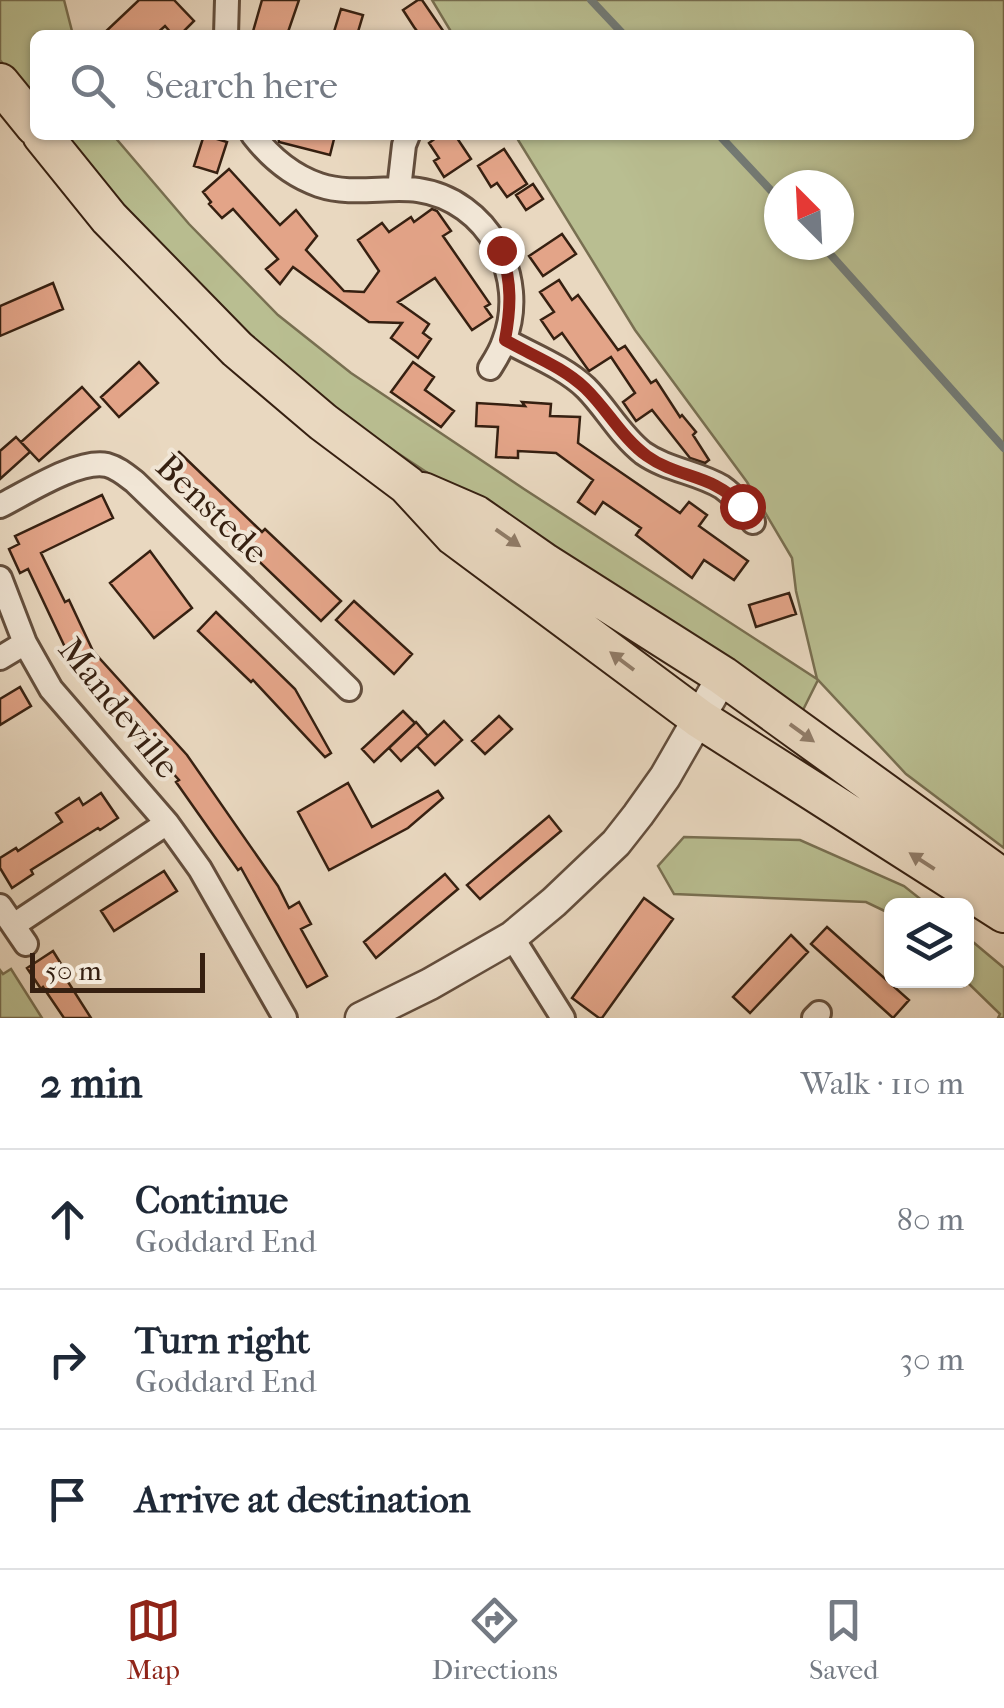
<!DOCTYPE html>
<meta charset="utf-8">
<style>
body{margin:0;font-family:"IM FELL French Canon",serif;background:#f2f2f3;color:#1f2937}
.controls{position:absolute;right:30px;bottom:30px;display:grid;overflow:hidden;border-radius:15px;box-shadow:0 2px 8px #0004}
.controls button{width:90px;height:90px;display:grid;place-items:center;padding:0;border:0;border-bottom:2px solid #e0e1e3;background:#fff;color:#1f2937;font:50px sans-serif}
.compass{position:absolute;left:764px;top:170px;width:90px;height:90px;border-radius:50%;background:#fff;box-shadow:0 2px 8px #0004;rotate:336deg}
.scale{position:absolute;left:30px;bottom:25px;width:175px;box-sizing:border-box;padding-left:10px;border:5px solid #362011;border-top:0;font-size:28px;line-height:35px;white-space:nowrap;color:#362011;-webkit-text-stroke:8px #f1e6d6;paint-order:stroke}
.stop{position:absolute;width:30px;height:30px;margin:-22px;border:8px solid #8f2418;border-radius:50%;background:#fff}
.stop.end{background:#8f2418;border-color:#fff;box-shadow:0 2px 10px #0008}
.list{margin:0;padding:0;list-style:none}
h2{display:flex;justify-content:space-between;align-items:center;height:130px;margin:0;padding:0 40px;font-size:42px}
h2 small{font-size:32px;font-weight:400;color:#747a83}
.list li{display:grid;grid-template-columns:65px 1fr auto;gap:30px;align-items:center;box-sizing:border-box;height:140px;padding:0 40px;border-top:2px solid #e0e1e3}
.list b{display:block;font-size:38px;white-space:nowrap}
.list p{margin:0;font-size:32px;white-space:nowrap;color:#747a83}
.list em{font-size:32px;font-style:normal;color:#747a83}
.icon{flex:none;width:55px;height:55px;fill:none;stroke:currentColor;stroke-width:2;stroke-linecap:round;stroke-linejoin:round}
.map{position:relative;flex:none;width:1004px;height:1018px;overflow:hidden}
.search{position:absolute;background:#fff;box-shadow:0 2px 8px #0004;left:30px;right:30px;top:30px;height:110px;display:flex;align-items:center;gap:25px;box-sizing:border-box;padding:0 35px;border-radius:15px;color:#747a83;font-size:38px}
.sheet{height:550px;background:#fff}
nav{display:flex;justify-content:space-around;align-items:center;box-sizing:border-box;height:140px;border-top:2px solid #e0e1e3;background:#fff;font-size:28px;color:#747a83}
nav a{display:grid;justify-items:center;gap:5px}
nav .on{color:#8f2418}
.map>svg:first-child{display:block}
.green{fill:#b9be91;stroke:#786f51;stroke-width:2.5;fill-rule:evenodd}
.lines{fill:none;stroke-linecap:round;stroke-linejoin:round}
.stream{stroke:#727b77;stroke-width:8}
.building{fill:#e3a488;stroke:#362011;stroke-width:2.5}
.minor-casing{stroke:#634e3d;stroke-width:28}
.tertiary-casing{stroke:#634e3d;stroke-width:35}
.trunk-casing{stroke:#362011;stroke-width:42}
.minor{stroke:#f1e6d6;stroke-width:22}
.tertiary{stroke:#f1e6d6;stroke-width:30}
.trunk{stroke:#e9d8c0;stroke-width:38}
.oneway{fill:#907c68}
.route{stroke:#8f2418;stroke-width:12}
.labels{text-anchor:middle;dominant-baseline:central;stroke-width:8;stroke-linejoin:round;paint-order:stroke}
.street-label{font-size:35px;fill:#362011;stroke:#f1e6d6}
</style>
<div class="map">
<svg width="1004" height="1018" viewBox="0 0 1004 1018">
<rect width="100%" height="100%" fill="#e9d8c0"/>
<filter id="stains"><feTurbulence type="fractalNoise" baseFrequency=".002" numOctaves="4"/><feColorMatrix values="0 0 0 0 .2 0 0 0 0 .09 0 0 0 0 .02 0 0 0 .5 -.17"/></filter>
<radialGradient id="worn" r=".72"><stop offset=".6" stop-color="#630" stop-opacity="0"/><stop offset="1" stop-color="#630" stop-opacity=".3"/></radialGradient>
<path class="green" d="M 0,0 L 64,0 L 73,35 L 35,35 L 35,105 L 0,60 Z
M 432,0 L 1004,0 L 1004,848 L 906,774 L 818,680 L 799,718 L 396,452 L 312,393 L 159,252 L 59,135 L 113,135 L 189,224 L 278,315 L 351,373 L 524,489 L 817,679 L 796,591 L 792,558 L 747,482 L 635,330 L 515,135 L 969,135 L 969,35 L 453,35 ZM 779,185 L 839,185 L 839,245 L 779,245 Z
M 684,837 L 800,840 L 904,886 L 928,905 L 892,906 L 891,914 L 866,902 L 674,894 L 658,866 Z
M 967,937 L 1004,968 L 1004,1018 L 998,1018 L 1000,1014 L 966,981 Z
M 11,969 L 42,1018 L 0,1018 L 0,970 L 3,974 Z"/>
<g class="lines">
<path class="stream" d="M 591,0 L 624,35
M 719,135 L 779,199
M 822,245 L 1004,448"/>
</g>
<path class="building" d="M 139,0 L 174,0 L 194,21 L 180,35 L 173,35 L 165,26 L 155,35 L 102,35 Z
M 262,0 L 299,0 L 287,35 L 252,35 Z
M 418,0 L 422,0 L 446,35 L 420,35 L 414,27 L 403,10 Z
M 341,9 L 363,15 L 357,35 L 333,35 Z
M 204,135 L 227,142 L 217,173 L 194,166 Z
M 278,135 L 335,135 L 330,155 L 279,142 Z
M 440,135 L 455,135 L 471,159 L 444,177 L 434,161 L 439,158 L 429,143 Z
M 504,149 L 527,184 L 507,197 L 497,183 L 491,187 L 478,166 Z
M 229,169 L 280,225 L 296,210 L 317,236 L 306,250 L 344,291 L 364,292 L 379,271 L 358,240 L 382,223 L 389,232 L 411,217 L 414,222 L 432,209 L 437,211 L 451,231 L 443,236 L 490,304 L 485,307 L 492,317 L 472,330 L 435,278 L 398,302 L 429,324 L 423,333 L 431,339 L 418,358 L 391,338 L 402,323 L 369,322 L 293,267 L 280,284 L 266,269 L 278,259 L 233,209 L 222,218 L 209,204 L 211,202 L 203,192 Z
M 533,184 L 543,199 L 526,210 L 516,195 Z
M 562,234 L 576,254 L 543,276 L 529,256 Z
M 559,280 L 572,300 L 578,295 L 618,350 L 625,346 L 651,383 L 656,380 L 680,417 L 682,415 L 696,432 L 693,435 L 709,460 L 705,463 L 690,458 L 652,410 L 636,421 L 623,402 L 635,393 L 611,357 L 589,371 L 562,333 L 554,339 L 541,320 L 554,312 L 540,292 Z
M 53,283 L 63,309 L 0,336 L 0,306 Z
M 139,362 L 158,383 L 119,417 L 101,397 Z
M 413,362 L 434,377 L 425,390 L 454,411 L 441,427 L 391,392 Z
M 82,387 L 100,407 L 39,461 L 21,442 Z
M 522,402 L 551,404 L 550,416 L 580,417 L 578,443 L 680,513 L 689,502 L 707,515 L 699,526 L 748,561 L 734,580 L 704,560 L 692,578 L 636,535 L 641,528 L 603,502 L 595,514 L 578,502 L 593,480 L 556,453 L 518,451 L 518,458 L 496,457 L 498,427 L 476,426 L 477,403 L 525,406 Z
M 16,437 L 30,452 L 0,479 L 0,451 Z
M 179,452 L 262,532 L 265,529 L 341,601 L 321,621 L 238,541 L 234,544 L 159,472 Z
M 102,495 L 113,518 L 41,553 L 65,602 L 69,600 L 93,651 L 187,755 L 278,886 L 289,908 L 299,902 L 311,924 L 301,929 L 327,976 L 307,987 L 241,868 L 238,870 L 176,782 L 179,780 L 72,662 L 28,569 L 20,573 L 9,549 L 19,544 L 15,536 Z
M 150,551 L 192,608 L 154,638 L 110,583 Z
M 789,593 L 796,614 L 756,627 L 749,605 Z
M 354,601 L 412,654 L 394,674 L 336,620 Z
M 216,612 L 295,689 L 331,753 L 325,757 L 253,680 L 251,682 L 198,631 Z
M 20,687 L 31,706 L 0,725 L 0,699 Z
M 403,711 L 415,723 L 374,762 L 362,749 Z
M 499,716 L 512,729 L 485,754 L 472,741 Z
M 444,721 L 462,740 L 435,765 L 417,746 Z
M 416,722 L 428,736 L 401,761 L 389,748 Z
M 348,783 L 372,827 L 438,791 L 443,798 L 408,828 L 329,870 L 298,812 Z
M 101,793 L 118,818 L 100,830 L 98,828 L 31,870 L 33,874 L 12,888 L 0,868 L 0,858 L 16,848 L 18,851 L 62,822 L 56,813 L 79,798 L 83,805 Z
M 549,816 L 561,831 L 480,899 L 467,885 Z
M 164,871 L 177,891 L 114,931 L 101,911 Z
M 445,874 L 458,889 L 376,958 L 364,942 Z
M 644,898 L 673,919 L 602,1018 L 599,1018 L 572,998 Z
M 827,927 L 909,1000 L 893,1018 L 811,944 Z
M 791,935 L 808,952 L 750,1013 L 733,997 Z
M 53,951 L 66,972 L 63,974 L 91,1018 L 64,1018 L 43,987 L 41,989 L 27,968 Z"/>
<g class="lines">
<g class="minor-casing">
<path id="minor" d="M 226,35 L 227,0
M 253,135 C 270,157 293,176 319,185 C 352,196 385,186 418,190 C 488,200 529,277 504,341 C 501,351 495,360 490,368
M 399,189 L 404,145 L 408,135
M 505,340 C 532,355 564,367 586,388 C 606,408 620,435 643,453 C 667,470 697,472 722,487 C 735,496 744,509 753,522
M 0,506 C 26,493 78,459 107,465 C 118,468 126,475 135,482 L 349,689
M 0,578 L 25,643 L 51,689 L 167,823 L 200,869 L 285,1018
M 0,658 L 25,643
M 0,906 L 26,944
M 14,925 L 167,823
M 512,937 L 563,1018
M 814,1018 L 819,1013"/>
</g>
<g class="tertiary-casing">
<path id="tertiary" d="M 361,1018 L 430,984 L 512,937 L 554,902 L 616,843 L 638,815 L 665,777 L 723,676"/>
</g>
<g class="trunk-casing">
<path id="trunk" d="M 0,83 L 35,126
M 42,135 L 109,218 L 237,349 L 323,422 L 407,485 L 454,536 L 700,719 L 1004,913
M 423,492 L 476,515 L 545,563 L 723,676 L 994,872 L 1004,883"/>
</g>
<use href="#minor" class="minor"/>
<use href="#tertiary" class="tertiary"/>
<use href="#trunk" class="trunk"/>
</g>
<defs><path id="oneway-solid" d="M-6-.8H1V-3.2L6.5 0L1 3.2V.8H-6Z" transform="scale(2.5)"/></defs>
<g class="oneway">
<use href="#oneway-solid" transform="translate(508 538) rotate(35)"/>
<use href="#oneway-solid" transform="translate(622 661) rotate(-143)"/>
<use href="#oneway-solid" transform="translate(802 733) rotate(36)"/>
<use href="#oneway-solid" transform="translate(922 861) rotate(-147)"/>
</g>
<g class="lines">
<path class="route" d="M 501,250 C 512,282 511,308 505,340 C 531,355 563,367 585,388 C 607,409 622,438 647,456 C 679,479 712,473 742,506"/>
</g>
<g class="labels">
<g class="street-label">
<text transform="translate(212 509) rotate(44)">Benstede</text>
<text transform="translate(119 708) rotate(51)">Mandeville</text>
</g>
</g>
<rect width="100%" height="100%" filter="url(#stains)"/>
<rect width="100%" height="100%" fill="url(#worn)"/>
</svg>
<div class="controls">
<button><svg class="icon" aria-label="layers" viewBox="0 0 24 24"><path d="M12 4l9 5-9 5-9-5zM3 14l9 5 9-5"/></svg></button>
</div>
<svg class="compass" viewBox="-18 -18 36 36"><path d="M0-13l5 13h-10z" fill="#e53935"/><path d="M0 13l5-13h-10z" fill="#747a83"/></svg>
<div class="scale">50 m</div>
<div class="stop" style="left:742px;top:506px"></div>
<div class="stop end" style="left:501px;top:250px"></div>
<div class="search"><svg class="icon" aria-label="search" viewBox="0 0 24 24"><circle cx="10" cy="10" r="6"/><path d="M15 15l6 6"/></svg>Search here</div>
</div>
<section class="sheet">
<h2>2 min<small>Walk · 110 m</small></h2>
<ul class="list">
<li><svg class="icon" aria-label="ahead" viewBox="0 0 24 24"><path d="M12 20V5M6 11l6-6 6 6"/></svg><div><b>Continue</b><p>Goddard End</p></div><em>80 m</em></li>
<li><svg class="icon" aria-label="right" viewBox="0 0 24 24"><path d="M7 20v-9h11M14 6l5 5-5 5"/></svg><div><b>Turn right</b><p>Goddard End</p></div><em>30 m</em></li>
<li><svg class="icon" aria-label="arrive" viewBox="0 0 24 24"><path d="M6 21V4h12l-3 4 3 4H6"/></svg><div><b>Arrive at destination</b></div></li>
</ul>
</section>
<nav>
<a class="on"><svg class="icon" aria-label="map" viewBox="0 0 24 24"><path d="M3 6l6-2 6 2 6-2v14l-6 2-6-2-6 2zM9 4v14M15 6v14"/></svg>Map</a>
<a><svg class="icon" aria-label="directions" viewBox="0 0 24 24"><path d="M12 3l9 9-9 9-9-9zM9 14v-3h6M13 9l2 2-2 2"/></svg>Directions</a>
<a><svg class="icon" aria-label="saved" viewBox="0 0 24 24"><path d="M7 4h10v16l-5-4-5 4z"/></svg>Saved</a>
</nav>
